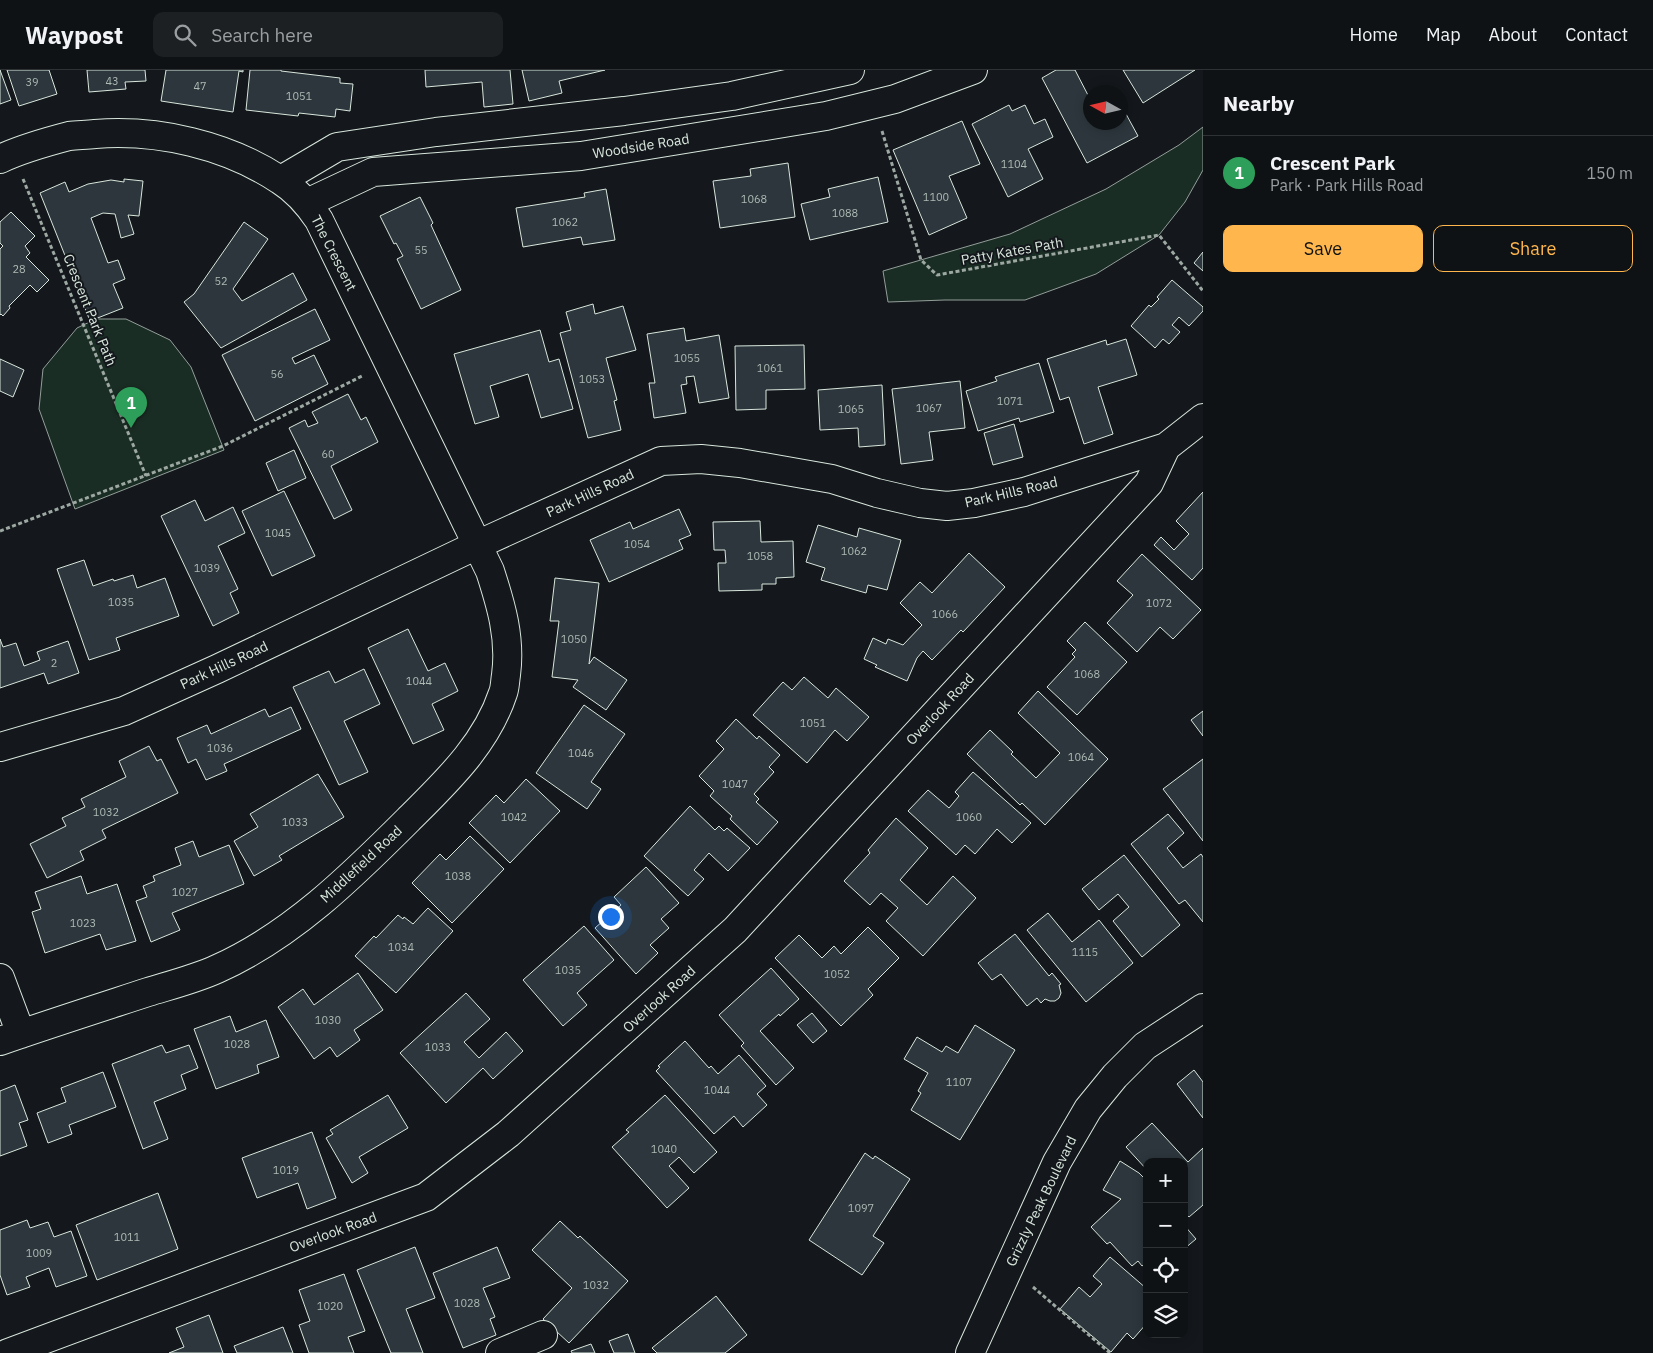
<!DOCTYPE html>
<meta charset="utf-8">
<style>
body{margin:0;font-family:"IBM Plex Sans",sans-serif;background:#1d2022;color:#f1f3f6}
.controls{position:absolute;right:15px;bottom:15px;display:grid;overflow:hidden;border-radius:10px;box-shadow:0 2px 12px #0003}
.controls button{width:45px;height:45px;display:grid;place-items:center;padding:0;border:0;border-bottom:1px solid #2f3234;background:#0f1215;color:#f1f3f6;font:25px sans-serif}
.compass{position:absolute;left:1083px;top:15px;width:45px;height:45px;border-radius:50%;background:#0f1215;box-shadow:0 2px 12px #0003;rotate:278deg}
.you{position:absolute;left:610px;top:846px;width:18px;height:18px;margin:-12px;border:4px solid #fff;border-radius:50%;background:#1a73e8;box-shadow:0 0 0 8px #1a73e833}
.badge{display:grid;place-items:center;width:32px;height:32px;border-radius:50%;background:#ffb74d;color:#fff;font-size:16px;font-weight:700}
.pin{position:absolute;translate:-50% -41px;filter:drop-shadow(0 1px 2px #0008)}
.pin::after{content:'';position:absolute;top:26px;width:18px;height:15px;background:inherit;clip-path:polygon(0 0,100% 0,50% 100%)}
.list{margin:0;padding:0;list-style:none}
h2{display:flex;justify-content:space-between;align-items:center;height:65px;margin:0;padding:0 20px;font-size:21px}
h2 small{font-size:16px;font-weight:400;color:#9b9ea0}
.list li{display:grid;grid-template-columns:32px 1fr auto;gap:15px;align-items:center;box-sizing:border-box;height:75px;padding:0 20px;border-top:1px solid #2f3234}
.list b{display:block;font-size:19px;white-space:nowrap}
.list p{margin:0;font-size:16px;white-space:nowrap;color:#9b9ea0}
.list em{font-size:16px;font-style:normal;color:#9b9ea0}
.actions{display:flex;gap:10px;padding:15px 20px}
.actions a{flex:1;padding:11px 0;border:1px solid #ffb74d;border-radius:10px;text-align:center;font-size:18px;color:#ffb74d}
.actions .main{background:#ffb74d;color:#111}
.icon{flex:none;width:28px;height:28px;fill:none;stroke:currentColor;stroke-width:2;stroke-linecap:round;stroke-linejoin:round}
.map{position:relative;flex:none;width:1203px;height:1283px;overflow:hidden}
header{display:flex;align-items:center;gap:30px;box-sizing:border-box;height:70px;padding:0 25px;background:#0f1215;border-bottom:1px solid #2f3234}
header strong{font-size:24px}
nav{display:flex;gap:28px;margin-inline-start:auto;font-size:18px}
.search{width:350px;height:45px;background:#1d2022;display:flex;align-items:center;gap:12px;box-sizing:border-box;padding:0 18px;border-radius:10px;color:#9b9ea0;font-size:19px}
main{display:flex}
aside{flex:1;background:#0f1215}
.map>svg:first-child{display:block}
.green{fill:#1a2d24;stroke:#939e99}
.building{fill:#2c363c;stroke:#d8e6dc}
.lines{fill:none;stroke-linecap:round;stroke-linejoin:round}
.minor-casing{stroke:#d8e6dc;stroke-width:30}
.path{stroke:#9da8a2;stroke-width:3;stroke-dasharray:4 2.5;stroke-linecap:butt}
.minor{stroke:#14181c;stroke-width:28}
.labels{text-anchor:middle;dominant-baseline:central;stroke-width:4;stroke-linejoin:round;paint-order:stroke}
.number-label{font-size:11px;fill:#adbab4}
.street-label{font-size:14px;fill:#d8e6dc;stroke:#14181c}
</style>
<header>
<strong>Waypost</strong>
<div class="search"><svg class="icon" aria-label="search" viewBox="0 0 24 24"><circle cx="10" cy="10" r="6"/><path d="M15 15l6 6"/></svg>Search here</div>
<nav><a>Home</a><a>Map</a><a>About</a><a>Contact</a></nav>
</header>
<main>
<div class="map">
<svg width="1203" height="1283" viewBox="0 0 1203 1283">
<rect width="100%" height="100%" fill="#14181c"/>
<path class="green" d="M 1203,57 L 1203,100 L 1185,132 L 1159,165 L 1096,204 L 1025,230 L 945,230 L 888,232 L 883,201 L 1010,164 L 1106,119 L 1179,75 Z
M 96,249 L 126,249 L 170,270 L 191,297 L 224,380 L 75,439 L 39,339 L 43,299 L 77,258 Z"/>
<path class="building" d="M 0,0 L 11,30 L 0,34 Z
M 7,0 L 49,0 L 57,24 L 19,36 Z
M 87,0 L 145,0 L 146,11 L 125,12 L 126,19 L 89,22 Z
M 166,0 L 243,0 L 243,2 L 239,1 L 233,42 L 161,31 Z
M 250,0 L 281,0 L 281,1 L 340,8 L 340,13 L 353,14 L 350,41 L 336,39 L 335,47 L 299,43 L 298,46 L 246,40 Z
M 425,0 L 510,0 L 513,34 L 484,37 L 482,12 L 426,17 Z
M 522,0 L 605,0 L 559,11 L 562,23 L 529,31 Z
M 1056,0 L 1075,0 L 1090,29 L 1090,52 L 1120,52 L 1120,33 L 1138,66 L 1087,93 L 1042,8 Z
M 1123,0 L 1195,0 L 1143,33 Z
M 1009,35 L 1012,41 L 1025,35 L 1034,54 L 1045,49 L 1053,67 L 1028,79 L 1043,109 L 1008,127 L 972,54 Z
M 962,51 L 980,94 L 949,106 L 967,148 L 929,165 L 893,80 Z
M 788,93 L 795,147 L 720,158 L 713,111 L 751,106 L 750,99 Z
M 878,107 L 888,152 L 810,170 L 801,134 L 830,127 L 828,119 Z
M 124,109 L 143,111 L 139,146 L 128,145 L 134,164 L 121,168 L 115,144 L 103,143 L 91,148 L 108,193 L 118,190 L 125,209 L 113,214 L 123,238 L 90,251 L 78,221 L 83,219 L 80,211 L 76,213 L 40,123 L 65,112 L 69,122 L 88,114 L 111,110 L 124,112 Z
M 606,119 L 615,170 L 583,175 L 581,167 L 523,177 L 516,138 L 585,127 L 584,123 Z
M 420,127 L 433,153 L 431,155 L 461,220 L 421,239 L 397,189 L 403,186 L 396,173 L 394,174 L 380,146 Z
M 11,142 L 35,166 L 25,176 L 30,183 L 26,187 L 49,210 L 37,222 L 30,215 L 9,236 L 10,238 L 3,246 L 1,244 L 0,245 L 0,179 L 3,176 L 0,173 L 0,152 Z
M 244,152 L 268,169 L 233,219 L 242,231 L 293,203 L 307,230 L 221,278 L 184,232 L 194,224 Z
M 1203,182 L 1203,201 L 1194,193 Z
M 1172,210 L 1203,237 L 1203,241 L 1189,256 L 1179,247 L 1172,255 L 1180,262 L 1169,274 L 1163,269 L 1155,278 L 1131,256 L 1149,235 L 1151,237 L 1159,229 L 1157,227 Z
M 593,234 L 595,244 L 623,236 L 636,280 L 606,288 L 617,330 L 614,331 L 621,360 L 588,368 L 560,263 L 571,260 L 566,242 Z
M 315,239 L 330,270 L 292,288 L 295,294 L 314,285 L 328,314 L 255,351 L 222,285 Z
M 684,258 L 686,271 L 719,265 L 729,328 L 699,333 L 694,306 L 686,307 L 687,314 L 681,315 L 686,343 L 654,348 L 649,313 L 655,313 L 647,264 Z
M 540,260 L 549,292 L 559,289 L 573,339 L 541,348 L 528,304 L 490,316 L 499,347 L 475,354 L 454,284 Z
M 1126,269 L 1137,305 L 1098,317 L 1113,364 L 1084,374 L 1069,327 L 1060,330 L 1047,289 L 1106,270 L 1107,275 Z
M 804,275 L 805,319 L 766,320 L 766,339 L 736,340 L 735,276 Z
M 0,289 L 24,300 L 13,327 L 0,321 Z
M 1039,293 L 1054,342 L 1020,352 L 1019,348 L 978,361 L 966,321 L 997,311 L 995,307 Z
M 960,311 L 965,358 L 929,362 L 933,390 L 901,394 L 892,319 Z
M 882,315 L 885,375 L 859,377 L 858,358 L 820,360 L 818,320 Z
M 348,324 L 361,350 L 366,347 L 378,372 L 331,396 L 352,440 L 334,449 L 289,358 L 305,350 L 308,357 L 318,353 L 312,342 Z
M 1014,354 L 1023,387 L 993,395 L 984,363 Z
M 294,380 L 306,408 L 278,421 L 266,393 Z
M 284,421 L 315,486 L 272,506 L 242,441 Z
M 1203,422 L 1203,498 L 1192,510 L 1154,475 L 1161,467 L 1174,480 L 1189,464 L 1176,451 Z
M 195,430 L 205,451 L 233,437 L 245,463 L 218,476 L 238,519 L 230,523 L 239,543 L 213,556 L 161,446 Z
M 679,439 L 691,465 L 679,470 L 683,479 L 609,512 L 590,470 L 630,452 L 633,459 Z
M 760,451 L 761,472 L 793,471 L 794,507 L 776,508 L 776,514 L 762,514 L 762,520 L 719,521 L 718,493 L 726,493 L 725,480 L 714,480 L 713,452 Z
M 818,455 L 857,467 L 859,458 L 901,470 L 887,520 L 868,515 L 866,523 L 821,510 L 825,498 L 806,492 Z
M 969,483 L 1005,517 L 963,562 L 961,560 L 932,590 L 923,581 L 917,588 L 907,611 L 875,597 L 877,595 L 864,589 L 873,568 L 886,574 L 888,569 L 903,575 L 922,555 L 900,533 L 920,512 L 932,523 Z
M 1142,484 L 1201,540 L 1173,569 L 1160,557 L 1137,582 L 1107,553 L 1133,525 L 1117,511 Z
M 84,490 L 93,516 L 113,509 L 114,511 L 133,505 L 137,518 L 165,508 L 179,546 L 116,568 L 120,580 L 89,590 L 57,499 Z
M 555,508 L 599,513 L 589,594 L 594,587 L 627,610 L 606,640 L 573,617 L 578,610 L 552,607 L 559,551 L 550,551 Z
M 1085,552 L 1127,592 L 1077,645 L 1047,617 L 1075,587 L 1072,584 L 1076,580 L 1067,571 Z
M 408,559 L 428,601 L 445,593 L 458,621 L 432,634 L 444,660 L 413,674 L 368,578 Z
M 0,569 L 3,577 L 16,573 L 24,596 L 40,590 L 37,582 L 68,571 L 79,603 L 48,614 L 44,603 L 0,618 Z
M 364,599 L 380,634 L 344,651 L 368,702 L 339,715 L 293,617 L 329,601 L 335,613 Z
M 804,607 L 828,628 L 836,618 L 869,647 L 847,671 L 835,660 L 807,693 L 753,645 L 783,612 L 792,620 Z
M 1038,621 L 1108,689 L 1045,755 L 1022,733 L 1020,735 L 967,684 L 990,660 L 1013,682 L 1011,684 L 1036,708 L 1060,683 L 1018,643 Z
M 584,635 L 625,664 L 591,712 L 601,719 L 587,739 L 536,703 Z
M 291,637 L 301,659 L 224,694 L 227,701 L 206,710 L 196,689 L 188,693 L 177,668 L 207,655 L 211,664 L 265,639 L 269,647 Z
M 1203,641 L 1203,666 L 1191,650 Z
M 736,649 L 757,669 L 759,666 L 780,685 L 769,697 L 774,702 L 754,724 L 759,729 L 756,732 L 778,752 L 757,775 L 730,749 L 732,746 L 710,726 L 714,721 L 699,706 L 724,679 L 716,671 Z
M 149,676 L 157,691 L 161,689 L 178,723 L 102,760 L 106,768 L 80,781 L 84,790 L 47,808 L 30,774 L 66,756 L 62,748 L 85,737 L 81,729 L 126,707 L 119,691 Z
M 1203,689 L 1203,771 L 1163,719 Z
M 973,702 L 1031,753 L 1012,773 L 997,759 L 975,784 L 965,775 L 956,785 L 908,741 L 928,720 L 949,738 L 959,726 L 955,722 Z
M 318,704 L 344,747 L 279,786 L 282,790 L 254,806 L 234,771 L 258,757 L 250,744 Z
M 526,709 L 560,741 L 510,793 L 469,753 L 496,725 L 504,733 Z
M 690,736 L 715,760 L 719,756 L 724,761 L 727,758 L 750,778 L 728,801 L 709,783 L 694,800 L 704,809 L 688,826 L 644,786 Z
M 1168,744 L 1184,763 L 1167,778 L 1183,798 L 1201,784 L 1203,787 L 1203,852 L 1185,830 L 1179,834 L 1131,774 Z
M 896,748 L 928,778 L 900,810 L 927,835 L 953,806 L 976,828 L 923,886 L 886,851 L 898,838 L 881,823 L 870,835 L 844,811 L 870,783 L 868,780 Z
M 470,766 L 504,799 L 452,853 L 412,813 L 440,784 L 446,790 Z
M 193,771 L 199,787 L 229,775 L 244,814 L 172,843 L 180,860 L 151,872 L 136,831 L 147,827 L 143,816 L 155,811 L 153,806 L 181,795 L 175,778 Z
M 1124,785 L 1180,855 L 1142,887 L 1113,851 L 1129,837 L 1118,824 L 1099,840 L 1082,819 Z
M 646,797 L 679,833 L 661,849 L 669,858 L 650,875 L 658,883 L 636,904 L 595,858 L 621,835 L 614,827 Z
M 81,806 L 87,824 L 117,814 L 136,871 L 106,880 L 100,864 L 45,883 L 32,842 L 41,839 L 35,822 Z
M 428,838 L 453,861 L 396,923 L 355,886 L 374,866 L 376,868 L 398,845 L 403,849 L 404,847 L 413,854 Z
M 1048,843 L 1072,872 L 1099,850 L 1133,893 L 1086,932 L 1027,860 Z
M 584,856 L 614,890 L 577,923 L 587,935 L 563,956 L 523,910 Z
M 868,857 L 899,888 L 868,919 L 873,925 L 841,956 L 775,888 L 799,865 L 822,888 L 834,876 L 841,884 Z
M 1015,864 L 1049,906 L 1052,903 L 1061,914 L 1059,915 L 1061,923 L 1059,928 L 1055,931 L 1050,931 L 1045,929 L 1041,933 L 1037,928 L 1027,936 L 1001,904 L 992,910 L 978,893 Z
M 771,898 L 799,929 L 780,946 L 779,944 L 760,961 L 794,998 L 776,1015 L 741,976 L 744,973 L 719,945 Z
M 358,903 L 383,940 L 354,960 L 360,970 L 337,987 L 330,977 L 314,989 L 278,937 L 303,919 L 314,935 Z
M 466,923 L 490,949 L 464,972 L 479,988 L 506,962 L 523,981 L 493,1009 L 483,998 L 446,1033 L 400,983 Z
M 812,943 L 827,961 L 813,973 L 797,955 Z
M 230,946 L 236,962 L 266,950 L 279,987 L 257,995 L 259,1003 L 216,1019 L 194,959 Z
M 975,955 L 1015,980 L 960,1070 L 911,1040 L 921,1023 L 918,1021 L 928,1003 L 904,989 L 917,967 L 942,982 L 946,976 L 958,983 Z
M 685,971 L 709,998 L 711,996 L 718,1004 L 739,985 L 766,1016 L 757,1024 L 767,1035 L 743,1057 L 734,1046 L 714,1064 L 656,1001 L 660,997 L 658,996 Z
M 162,975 L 166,983 L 189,975 L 198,998 L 181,1005 L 186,1019 L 154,1032 L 168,1069 L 143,1079 L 112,994 Z
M 1194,1000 L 1203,1012 L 1203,1048 L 1177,1014 Z
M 103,1002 L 116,1037 L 69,1055 L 72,1064 L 48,1073 L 37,1043 L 66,1032 L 61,1018 Z
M 15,1015 L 28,1050 L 19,1053 L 27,1076 L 0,1086 L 0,1021 Z
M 388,1025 L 408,1058 L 359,1087 L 368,1103 L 352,1113 L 326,1068 L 333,1064 L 330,1060 Z
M 665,1025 L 717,1082 L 694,1103 L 679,1087 L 669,1096 L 689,1118 L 667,1138 L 612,1077 L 629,1062 L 626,1060 Z
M 1152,1053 L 1188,1092 L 1203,1078 L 1203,1135 L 1189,1147 L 1184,1142 L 1184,1092 L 1147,1092 L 1147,1100 L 1126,1077 Z
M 312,1062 L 336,1128 L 307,1139 L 298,1113 L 257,1128 L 242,1088 Z
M 865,1083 L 873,1089 L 875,1086 L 910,1109 L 873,1166 L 884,1173 L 862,1205 L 809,1170 Z
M 1120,1091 L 1139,1103 L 1147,1111 L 1147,1192 L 1142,1196 L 1138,1191 L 1132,1196 L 1110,1172 L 1107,1174 L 1091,1157 L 1121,1129 L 1103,1120 Z
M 158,1123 L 178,1179 L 97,1210 L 76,1155 Z
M 27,1150 L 30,1158 L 48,1152 L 54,1167 L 71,1161 L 87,1206 L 56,1217 L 49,1198 L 26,1207 L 30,1217 L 7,1225 L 0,1205 L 0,1160 Z
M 560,1151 L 578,1168 L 580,1166 L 628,1211 L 569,1273 L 543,1249 L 572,1218 L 532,1180 Z
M 1184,1155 L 1196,1169 L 1184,1179 Z
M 415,1177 L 435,1228 L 406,1239 L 423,1283 L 391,1283 L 357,1200 Z
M 497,1177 L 510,1208 L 483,1218 L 495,1247 L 490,1249 L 496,1265 L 463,1278 L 433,1203 Z
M 1110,1187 L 1147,1219 L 1147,1253 L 1133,1269 L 1127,1263 L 1111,1282 L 1060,1239 L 1079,1217 L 1090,1227 L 1102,1214 L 1093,1206 Z
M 344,1204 L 365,1261 L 348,1267 L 354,1283 L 309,1283 L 299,1255 L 310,1251 L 299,1220 Z
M 716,1226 L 747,1265 L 725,1283 L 657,1283 L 652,1278 Z
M 209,1245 L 223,1283 L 169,1283 L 184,1277 L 176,1258 Z
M 283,1257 L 293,1283 L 237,1283 L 234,1276 Z
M 628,1264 L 635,1283 L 614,1283 L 609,1271 Z
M 591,1274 L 595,1283 L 572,1283 L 571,1281 Z"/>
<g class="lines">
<g class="minor-casing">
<path id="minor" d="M 0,89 C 21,79 46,72 69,66 C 77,65 86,65 95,64 C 158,59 227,75 280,110 C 296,120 309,135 319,150 L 490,501 C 501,535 511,568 506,605 C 505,611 505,618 503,623 C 486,675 445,713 408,750 C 351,807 291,866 217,899 C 195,909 171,915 148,922 C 99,938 49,954 0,971
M 281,110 L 337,77 L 436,62 L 624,41 L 732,26 L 850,0
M 307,133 L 373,102 L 581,86 L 826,46 L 895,29 L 973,0
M 0,677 L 124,641 L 217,599 L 477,475 L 661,391 L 701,389 L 740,393 L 832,409 L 877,423 L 920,433 L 947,436 L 974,433 L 1024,422 L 1166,377 L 1203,348
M 0,908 L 21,964
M 8,1283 L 426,1127 L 508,1064 L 735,860 L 1149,413 L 1166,377
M 500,1283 L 543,1265
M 970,1283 L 1057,1092 L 1088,1039 L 1115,1006 L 1145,976 L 1203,938"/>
</g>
<path class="path" d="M 882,61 L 921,190 L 937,205 L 1159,165 L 1203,221
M 23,109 L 146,406
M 0,461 L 223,376 L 362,306
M 1033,1217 L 1110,1283"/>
<use href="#minor" class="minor"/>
</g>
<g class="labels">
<g class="number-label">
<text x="112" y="11">43</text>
<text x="32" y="12">39</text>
<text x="200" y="16">47</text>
<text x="299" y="26">1051</text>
<text x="1014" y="94">1104</text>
<text x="936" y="127">1100</text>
<text x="754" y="129">1068</text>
<text x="845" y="143">1088</text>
<text x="565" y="152">1062</text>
<text x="421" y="180">55</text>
<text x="19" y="199">28</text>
<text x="221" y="211">52</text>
<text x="687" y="288">1055</text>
<text x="770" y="298">1061</text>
<text x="277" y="304">56</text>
<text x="592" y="309">1053</text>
<text x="1010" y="331">1071</text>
<text x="929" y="338">1067</text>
<text x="851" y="339">1065</text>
<text x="328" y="384">60</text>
<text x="278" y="463">1045</text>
<text x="637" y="474">1054</text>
<text x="854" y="481">1062</text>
<text x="760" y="486">1058</text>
<text x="207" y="498">1039</text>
<text x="121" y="532">1035</text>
<text x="1159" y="533">1072</text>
<text x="945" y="544">1066</text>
<text x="574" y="569">1050</text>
<text x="54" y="593">2</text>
<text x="1087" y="604">1068</text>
<text x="419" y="611">1044</text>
<text x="813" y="653">1051</text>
<text x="220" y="678">1036</text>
<text x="581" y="683">1046</text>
<text x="1081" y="687">1064</text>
<text x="735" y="714">1047</text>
<text x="106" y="742">1032</text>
<text x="514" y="747">1042</text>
<text x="969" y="747">1060</text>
<text x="295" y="752">1033</text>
<text x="458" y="806">1038</text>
<text x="185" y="822">1027</text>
<text x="83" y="853">1023</text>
<text x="401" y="877">1034</text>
<text x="1085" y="882">1115</text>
<text x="568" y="900">1035</text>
<text x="837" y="904">1052</text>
<text x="328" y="950">1030</text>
<text x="237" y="974">1028</text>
<text x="438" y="977">1033</text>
<text x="959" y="1012">1107</text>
<text x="717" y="1020">1044</text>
<text x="664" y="1079">1040</text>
<text x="286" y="1100">1019</text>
<text x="861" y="1138">1097</text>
<text x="127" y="1167">1011</text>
<text x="39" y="1183">1009</text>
<text x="596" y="1215">1032</text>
<text x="467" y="1233">1028</text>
<text x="330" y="1236">1020</text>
</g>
<g class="street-label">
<text transform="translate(641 76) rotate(-9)">Woodside Road</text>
<text transform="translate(1012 181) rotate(-10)">Patty Kates Path</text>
<text transform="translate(334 183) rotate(63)">The Crescent</text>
<text transform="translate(90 240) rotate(68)">Crescent Park Path</text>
<text transform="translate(1011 422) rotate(-13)">Park Hills Road</text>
<text transform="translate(590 423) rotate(-25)">Park Hills Road</text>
<text transform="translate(224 595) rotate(-25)">Park Hills Road</text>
<text transform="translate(940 639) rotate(-47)">Overlook Road</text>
<text transform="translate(361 794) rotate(-43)">Middlefield Road</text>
<text transform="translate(659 929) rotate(-42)">Overlook Road</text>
<text transform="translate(1041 1131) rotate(-64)">Grizzly Peak Boulevard</text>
<text transform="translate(333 1162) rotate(-20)">Overlook Road</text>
</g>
</g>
</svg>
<div class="controls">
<button>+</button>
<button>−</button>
<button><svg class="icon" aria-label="locate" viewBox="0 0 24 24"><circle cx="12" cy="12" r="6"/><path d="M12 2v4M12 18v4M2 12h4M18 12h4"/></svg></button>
<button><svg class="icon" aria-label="layers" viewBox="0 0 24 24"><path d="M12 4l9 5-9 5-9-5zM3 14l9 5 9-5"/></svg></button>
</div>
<svg class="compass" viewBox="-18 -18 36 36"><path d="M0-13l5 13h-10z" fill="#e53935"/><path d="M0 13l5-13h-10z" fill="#9b9ea0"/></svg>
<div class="you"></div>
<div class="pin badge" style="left:131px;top:358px;background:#2e9e5b">1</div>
</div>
<aside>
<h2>Nearby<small></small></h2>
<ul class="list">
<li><span class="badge" style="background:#2e9e5b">1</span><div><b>Crescent Park</b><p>Park · Park Hills Road</p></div><em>150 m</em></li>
</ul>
<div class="actions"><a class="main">Save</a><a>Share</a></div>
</aside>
</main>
